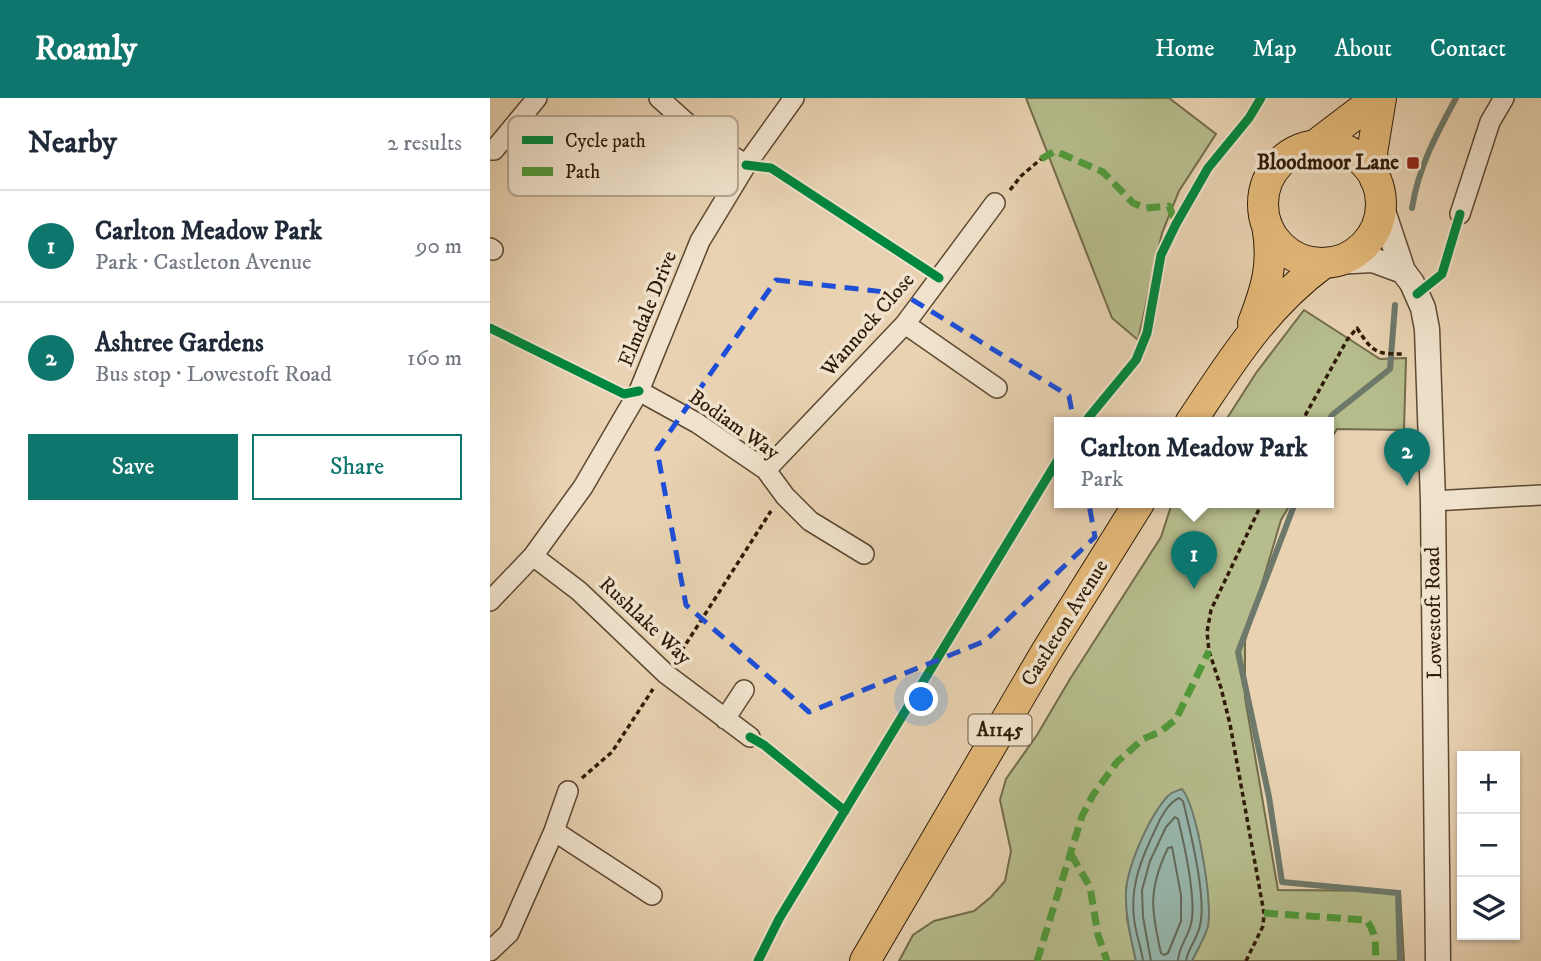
<!DOCTYPE html>
<meta charset="utf-8">
<style>
body{margin:0;font-family:"IM FELL DW Pica",serif;background:#f6f6f7;color:#1f2937}
.controls{position:absolute;right:21px;bottom:21px;display:grid;overflow:hidden;border-radius:0px;box-shadow:0 2px 5px #0004}
.controls button{width:63px;height:63px;display:grid;place-items:center;padding:0;border:0;border-bottom:2px solid #e0e1e3;background:#fff;color:#1f2937;font:35px sans-serif}
.you{position:absolute;left:432px;top:602px;width:24px;height:24px;margin:-18px;border:5px solid #fff;border-radius:50%;background:#1a73e8;box-shadow:0 0 0 10px #1a73e833}
.badge{display:grid;place-items:center;width:46px;height:46px;border-radius:50%;background:#0f766e;color:#fff;font-size:23px;font-weight:700}
.pin{position:absolute;translate:-50% -58px;filter:drop-shadow(0 2px 4px #0008)}
.pin::after{content:'';position:absolute;top:37px;width:24px;height:21px;background:inherit;clip-path:polygon(0 0,100% 0,50% 100%)}
.popup{position:absolute;left:564px;top:319px;width:280px;height:91px;box-sizing:border-box;display:grid;place-content:center;border-radius:0px;background:#fff;filter:drop-shadow(0 2px 5px #0005);font-size:23px;white-space:nowrap;color:#747a83}
.popup b{font-size:26px;color:#1f2937}
.popup::after{content:'';position:absolute;left:50%;top:100%;margin-left:-14px;border:14px solid transparent;border-top-color:#fff}
.list{margin:0;padding:0;list-style:none}
h2{display:flex;justify-content:space-between;align-items:center;height:91px;margin:0;padding:0 28px;font-size:30px}
h2 small{font-size:23px;font-weight:400;color:#747a83}
.list li{display:grid;grid-template-columns:46px 1fr auto;gap:21px;align-items:center;box-sizing:border-box;height:112px;padding:0 28px;border-top:2px solid #e0e1e3}
.list b{display:block;font-size:26px;white-space:nowrap}
.list p{margin:0;font-size:23px;white-space:nowrap;color:#747a83}
.list em{font-size:23px;font-style:normal;color:#747a83}
.actions{display:flex;gap:14px;padding:21px 28px}
.actions a{flex:1;padding:16px 0;border:2px solid #0f766e;border-radius:0px;text-align:center;font-size:24px;color:#0f766e}
.actions .main{background:#0f766e;color:#fff}
.icon{flex:none;width:38px;height:38px;fill:none;stroke:currentColor;stroke-width:2;stroke-linecap:round;stroke-linejoin:round}
.map{position:relative;flex:none;width:1051px;height:863px;overflow:hidden}
header{display:flex;align-items:center;gap:42px;box-sizing:border-box;height:98px;padding:0 35px;background:#0f766e;color:#fff}
header strong{font-size:33px}
nav{display:flex;gap:38px;margin-inline-start:auto;font-size:24px}
main{display:flex}
aside{flex:1;background:#fff}
.map>svg:first-child{display:block}
.green{fill:#b6bc8c;stroke:#726c4a;stroke-width:2}
.water{fill:#97b7ad;stroke:#6d796b;stroke-width:2}
.lines{fill:none;stroke-linecap:round;stroke-linejoin:round}
.shore{stroke:#63695a;stroke-width:2}
.stream{stroke:#6d796b;stroke-width:6}
.minor-casing{stroke:#5d4932;stroke-width:22}
.tertiary-casing{stroke:#5d4932;stroke-width:27}
.primary-casing{stroke:#2f1b08;stroke-width:32}
.path{stroke:#2f1b08;stroke-width:3.5;stroke-dasharray:5 3.5;stroke-linecap:butt}
.minor{stroke:#f0e2cc;stroke-width:19}
.tertiary{stroke:#f0e2cc;stroke-width:24}
.primary{stroke:#e4b978;stroke-width:30}
.quiet{stroke:#50993a;stroke-width:7;stroke-dasharray:14 7;stroke-linecap:butt}
.cycleway-casing{stroke:#f0e2cc;stroke-width:13}
.cycleway{stroke:#00873e;stroke-width:9}
.marked{fill:none;stroke:#1d4ed8;stroke-width:5;stroke-dasharray:14 9;stroke-linejoin:round}
.poi-dot{fill:#8f2418;stroke:#f0e2cc;stroke-width:2.5}
.labels{text-anchor:middle;dominant-baseline:central;stroke-width:7;stroke-linejoin:round;paint-order:stroke}
.shield{fill:#f0e2cc;stroke:#695743;stroke-width:2}
.shield-label{font-size:19px;font-weight:bold;fill:#2f1b08}
.poi-label{font-size:21px;font-weight:bold;fill:#2f1b08;stroke:#f0e2cc;text-anchor:end}
.street-label{font-size:21px;fill:#2f1b08;stroke:#f0e2cc}
.key{fill:#f0e2cc;stroke:#b6a691;stroke-width:2}
.key-label{font-size:19px;fill:#2f1b08}
</style>
<header>
<strong>Roamly</strong>
<nav><a>Home</a><a>Map</a><a>About</a><a>Contact</a></nav>
</header>
<main>
<aside>
<h2>Nearby<small>2 results</small></h2>
<ul class="list">
<li><span class="badge">1</span><div><b>Carlton Meadow Park</b><p>Park · Castleton Avenue</p></div><em>90 m</em></li>
<li><span class="badge">2</span><div><b>Ashtree Gardens</b><p>Bus stop · Lowestoft Road</p></div><em>160 m</em></li>
</ul>
<div class="actions"><a class="main">Save</a><a>Share</a></div>
</aside>
<div class="map">
<svg width="1051" height="863" viewBox="0 0 1051 863">
<rect width="100%" height="100%" fill="#e8d2b1"/>
<filter id="stains"><feTurbulence type="fractalNoise" baseFrequency=".00286" numOctaves="4"/><feColorMatrix values="0 0 0 0 .2 0 0 0 0 .09 0 0 0 0 .02 0 0 0 .5 -.17"/></filter>
<radialGradient id="worn" r=".72"><stop offset=".6" stop-color="#630" stop-opacity="0"/><stop offset="1" stop-color="#630" stop-opacity=".3"/></radialGradient>
<path class="green" d="M 536,0 L 679,0 L 726,36 L 689,93 L 672,135 L 648,242 L 622,220 Z
M 814,212 L 890,261 L 916,260 L 914,332 L 847,331 L 839,344 L 839,325 L 734,325 L 766,275 Z
M 682,405 L 801,405 L 791,422 L 755,543 L 755,600 L 788,792 L 910,793 L 914,863 L 702,863 L 718,828 L 717,796 L 708,735 L 645,758 L 636,790 L 637,821 L 646,863 L 409,863 L 423,837 L 444,823 L 484,813 L 501,799 L 515,783 L 521,753 L 510,702 L 516,681 L 547,637 L 580,581 L 671,439 Z"/>
<path class="water" d="M 692,691 C 707,710 723,803 718,828 C 715,840 707,852 702,863 L 646,863 C 641,840 635,817 636,793 C 638,766 660,717 678,698 C 681,694 687,693 692,691 Z"/>
<g class="lines">
<path class="shore" d="M 682,749 L 691,797 L 691,823 L 678,855 L 674,857 L 671,855 C 661,812 658,791 678,750 Z
M 653,863 C 651,848 645,834 644,820 C 640,787 652,759 666,730 C 670,720 679,704 689,700 L 693,703 C 700,732 717,800 710,827 C 708,840 698,850 696,863
M 661,863 L 653,819 L 652,792 L 660,763 L 676,729 L 685,719 L 688,721 C 694,745 707,803 701,826 C 698,839 688,850 688,863"/>
<path class="stream" d="M 922,110 C 928,70 947,35 966,0
M 838,325 L 842,317 L 900,271 L 905,207
M 805,405 L 748,554 L 779,699 L 792,784 L 908,795 L 910,863"/>
<g class="minor-casing">
<path id="minor" d="M 169,0 L 208,35 L 256,67
M 0,52 L 4,52 L 47,0
M 970,116 L 1000,24 L 1014,0
M 0,150 L 3,152
M 415,226 L 507,290
M 149,293 L 207,325 L 276,372 L 295,398 L 320,423 L 374,456
M 276,372 L 415,226 L 505,105
M 943,403 L 1051,397
M 43,458 L 89,493 L 176,576 L 260,639
M 0,503 L 43,458 L 93,389 L 149,293 L 210,143 L 256,67 L 304,0
M 235,621 L 254,592
M 64,733 L 162,797
M 0,853 L 19,835 L 64,733 L 78,693"/>
</g>
<g class="tertiary-casing">
<path id="tertiary" d="M 891,107 L 913,173 L 922,185 L 933,210 L 937,231 L 943,403 L 948,863
M 843,164 L 883,162 L 913,173"/>
</g>
<g class="primary-casing">
<path id="primary" d="M773 106a59 59 0 1 1 118 0a59 59 0 1 1-118 0Z
M 824,48 L 887,0
M 885,81 L 882,55 L 891,0
M 763,225 C 777,189 784,165 777,127
M 700,325 C 741,264 774,209 834,165
M 375,863 L 556,554 L 649,405"/>
</g>
<path class="path" d="M 520,92 L 531,78 L 551,61
M 811,325 L 857,242 L 867,230 C 883,255 886,256 914,256
M 187,560 L 281,413
M 92,680 L 122,654 L 163,591
M 756,863 L 773,828 L 774,815 L 740,626 L 731,590 L 719,553 L 717,534 L 721,512 L 772,405"/>
<use href="#minor" class="minor"/>
<use href="#tertiary" class="tertiary"/>
<use href="#primary" class="primary"/>
<path class="quiet" d="M 551,61 L 565,53 L 613,74 L 643,105 L 655,110 L 679,108 L 686,126
M 581,756 L 600,789 L 608,837 L 617,863
M 774,815 L 876,822 C 887,834 885,848 886,863
M 547,863 L 592,718 L 603,697 L 627,664 L 653,641 L 670,634 L 686,621 L 719,553"/>
<g class="cycleway-casing">
<path id="cycleway" d="M 256,67 L 281,70 L 449,180
M 927,196 L 952,176 L 970,116
M 0,230 L 134,296 L 149,293
M 594,325 L 646,262 L 657,235 L 671,157 L 686,126 L 718,70 L 759,20 L 771,0
M 260,639 L 274,647 L 355,713
M 268,863 L 289,821 L 569,360"/>
</g>
<use href="#cycleway" class="cycleway"/>
</g>
<path class="marked" d="M 286,182 L 413,196 L 579,298 L 605,439 L 495,543 L 319,614 L 196,507 L 167,352 Z"/>
<rect class="poi-dot" x="916" y="58" width="14" height="14" rx="3.5"/>
<g class="labels">
<rect class="shield" x="478.5" y="616.5" width="63" height="31" rx="5"/>
<g class="shield-label">
<text x="510" y="632">A1145</text>
</g>
<g class="poi-label">
<text x="909" y="65">Bloodmoor Lane</text>
</g>
<g class="street-label">
<text transform="translate(158 211) rotate(-68)">Elmdale Drive</text>
<text transform="translate(378 227) rotate(-49)">Wannock Close</text>
<text transform="translate(244 327) rotate(35)">Bodiam Way</text>
<text transform="translate(944 515) rotate(-91)">Lowestoft Road</text>
<text transform="translate(155 523) rotate(43)">Rushlake Way</text>
<text transform="translate(575 525) rotate(-58)">Castleton Avenue</text>
</g>
</g>
<rect x="18" y="18" width="230" height="80" rx="10" class="key"/>
<rect x="32" y="38" width="31" height="8" fill="#00873e"/>
<rect x="32" y="69" width="31" height="9" fill="#50993a"/>
<g class="key-label">
<text x="75" y="49">Cycle path</text>
<text x="75" y="80">Path</text>
</g>
<rect width="100%" height="100%" filter="url(#stains)"/>
<rect width="100%" height="100%" fill="url(#worn)"/>
</svg>
<div class="controls">
<button>+</button>
<button>−</button>
<button><svg class="icon" aria-label="layers" viewBox="0 0 24 24"><path d="M12 4l9 5-9 5-9-5zM3 14l9 5 9-5"/></svg></button>
</div>
<div class="you"></div>
<div class="pin badge" style="left:704px;top:491px">1</div>
<div class="popup"><b>Carlton Meadow Park</b>Park</div>
<div class="pin badge" style="left:917px;top:388px">2</div>
</div>
</main>
